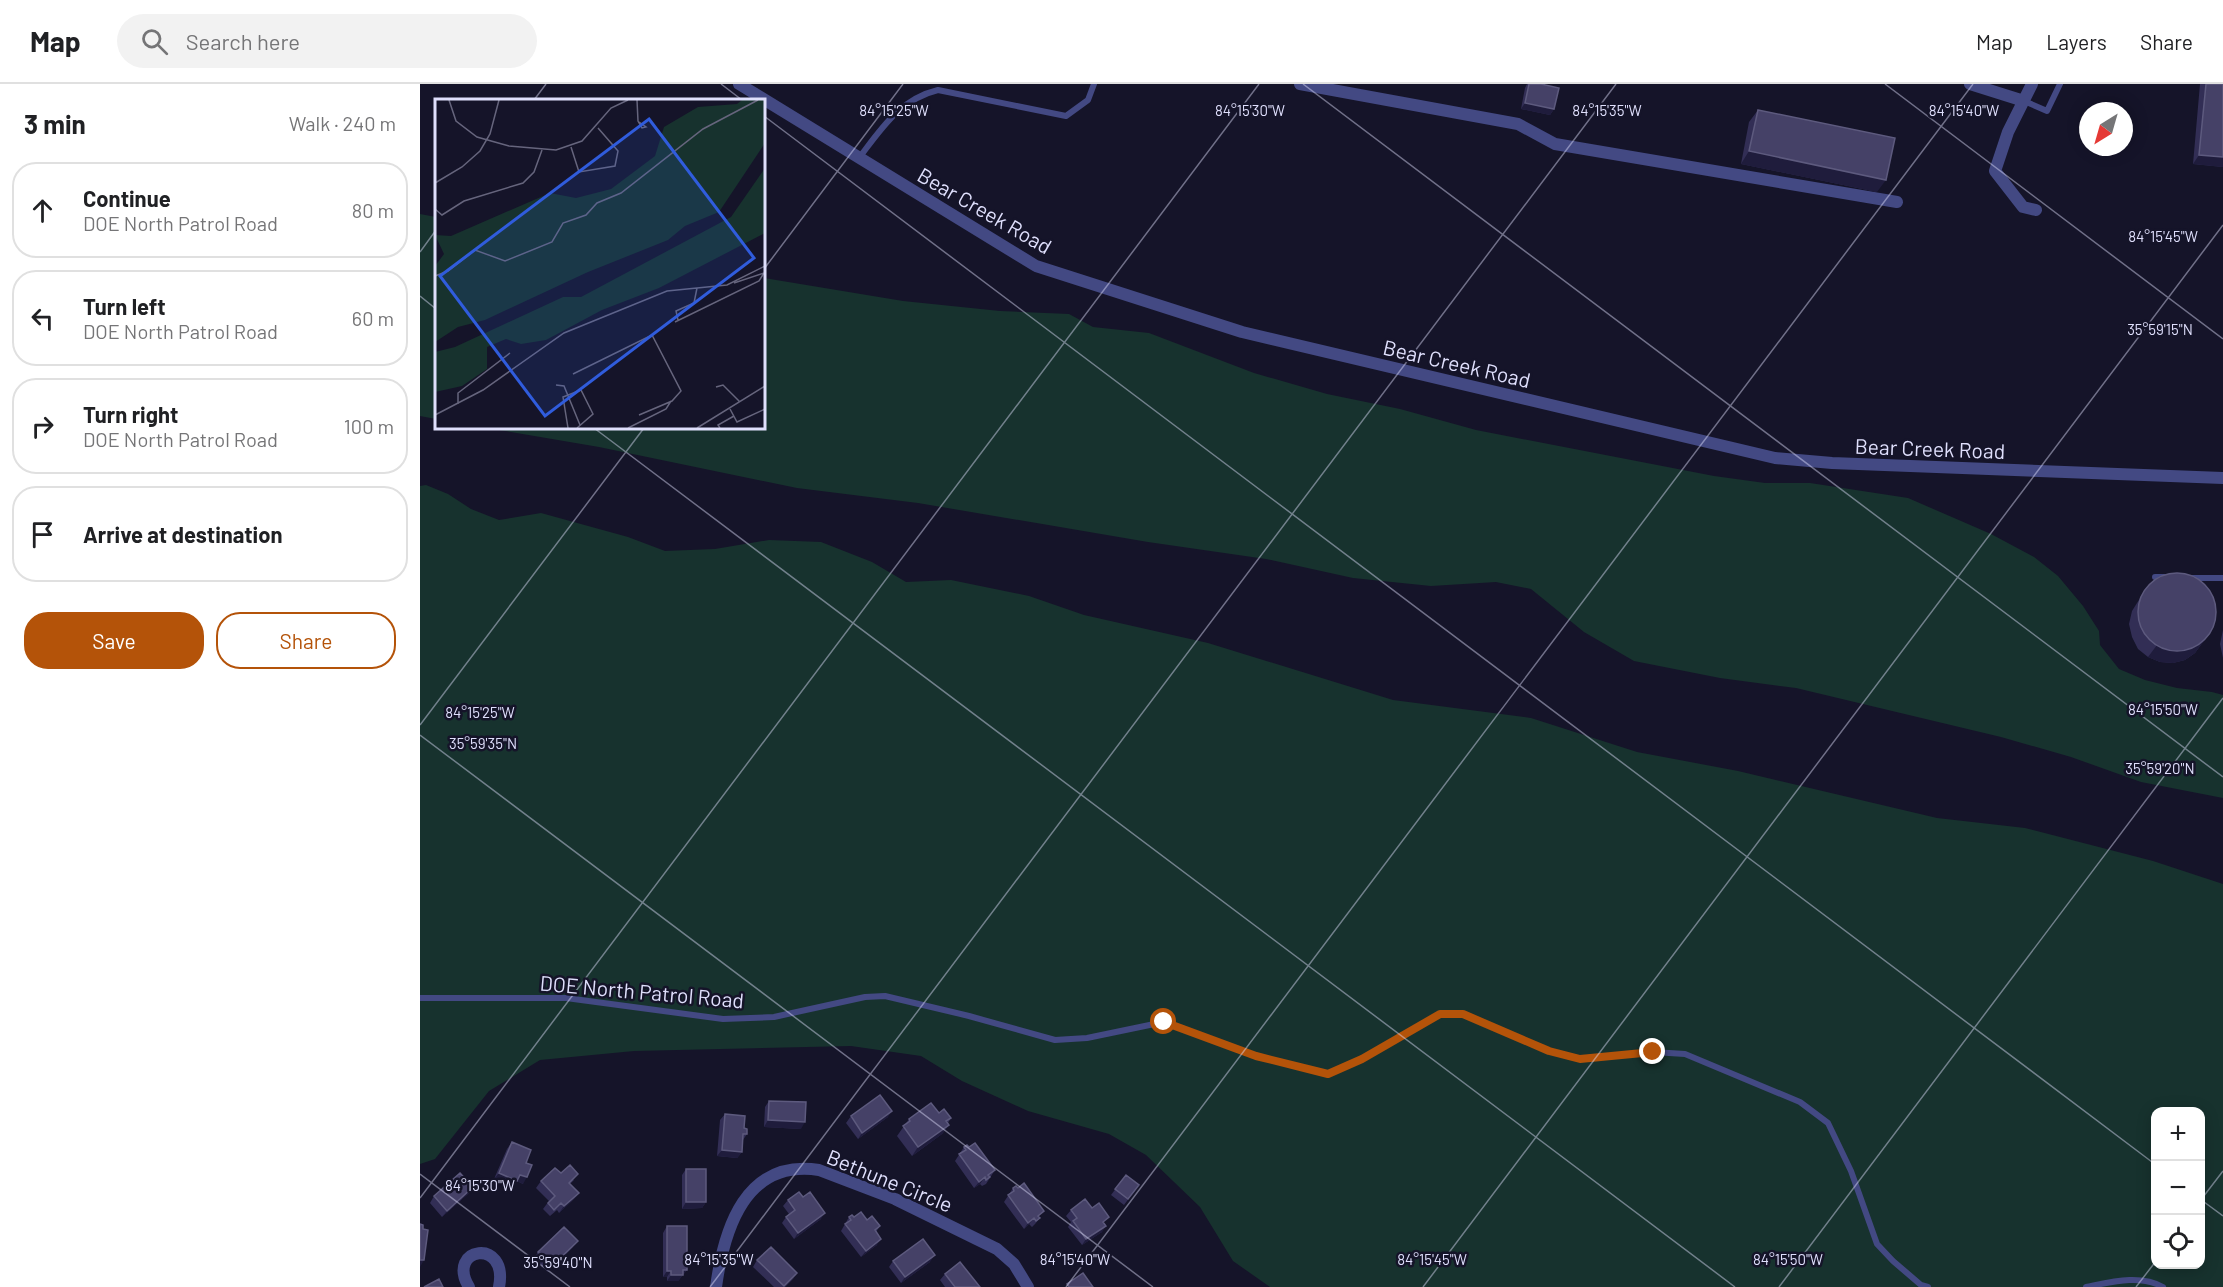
<!DOCTYPE html>
<meta charset="utf-8">
<style>
body{margin:0;font-family:Barlow,sans-serif;background:#f2f2f2;color:#202124}
.controls{position:absolute;right:18px;bottom:18px;display:grid;overflow:hidden;border-radius:12px;box-shadow:0 3px 15px #0003}
.controls button{width:54px;height:54px;display:grid;place-items:center;padding:0;border:0;border-bottom:2px solid #e0e0e0;background:#fff;color:#202124;font:30px sans-serif}
.compass{position:absolute;left:1659px;top:18px;width:54px;height:54px;border-radius:50%;background:#fff;box-shadow:0 3px 15px #0003;rotate:217deg}
.stop{position:absolute;width:18px;height:18px;margin:-14px;border:4px solid #b45309;border-radius:50%;background:#fff}
.stop.end{background:#b45309;border-color:#fff;box-shadow:0 2px 6px #0008}
.list{margin:0;padding:0;list-style:none}
h2{display:flex;justify-content:space-between;align-items:center;height:78px;margin:0;padding:0 24px;font-size:26px}
h2 small{font-size:20px;font-weight:400;color:#757577}
.list li{display:grid;grid-template-columns:39px 1fr auto;gap:18px;align-items:center;box-sizing:border-box;height:96px;margin:0 12px 12px;padding:0 12px;border:2px solid #e0e0e0;border-radius:24px}
.list b{display:block;font-size:22px;white-space:nowrap}
.list p{margin:0;font-size:20px;white-space:nowrap;color:#757577}
.list em{font-size:20px;font-style:normal;color:#757577}
.actions{display:flex;gap:12px;padding:18px 24px}
.actions a{flex:1;padding:14px 0;border:2px solid #b45309;border-radius:24px;text-align:center;font-size:21px;color:#b45309}
.actions .main{background:#b45309;color:#fff}
.icon{flex:none;width:33px;height:33px;fill:none;stroke:currentColor;stroke-width:2;stroke-linecap:round;stroke-linejoin:round}
.map{position:relative;flex:none;width:1803px;height:1203px;overflow:hidden}
header{display:flex;align-items:center;gap:36px;box-sizing:border-box;height:84px;padding:0 30px;background:#fff;border-bottom:2px solid #e0e0e0}
header strong{font-size:28px}
nav{display:flex;gap:33px;margin-inline-start:auto;font-size:21px}
.search{width:420px;height:54px;background:#f2f2f2;display:flex;align-items:center;gap:15px;box-sizing:border-box;padding:0 21px;border-radius:33px;color:#757577;font-size:22px}
main{display:flex}
aside{flex:1;background:#fff}
.map>svg:first-child{display:block}
.green{fill:#17322e;fill-rule:evenodd}
.lines{fill:none;stroke-linecap:round;stroke-linejoin:round}
.service{stroke:#434983;stroke-width:6}
.minor{stroke:#434983;stroke-width:12}
.tertiary{stroke:#434983;stroke-width:12}
.wall{fill:#322e55}
.shaded-wall{fill:#1f1c3c}
.building{fill:#454167;stroke:#5d5a7e;stroke-width:1.5}
.route{stroke:#b45309;stroke-width:8}
.ticks{fill:none;stroke:#dfdffc;stroke-width:1.5;stroke-opacity:0.45}
.labels{text-anchor:middle;dominant-baseline:central;stroke-width:5;stroke-linejoin:round;paint-order:stroke}
.street-label{font-size:21px;fill:#dfdffc;stroke:#151429}
.inset-road{fill:none;stroke:#66657d;stroke-width:1.5}
.view{fill:#305cdc;fill-opacity:0.15;stroke:#305cdc;stroke-width:3}
.inset-edge{fill:none;stroke:#dfdffc;stroke-width:3}
.ticks-label{font-size:15px;text-anchor:middle;fill:#dfdffc;stroke:#151429;stroke-width:5;stroke-linejoin:round;paint-order:stroke}
</style>
<header>
<strong>Map</strong>
<div class="search"><svg class="icon" aria-label="search" viewBox="0 0 24 24"><circle cx="10" cy="10" r="6"/><path d="M15 15l6 6"/></svg>Search here</div>
<nav><a>Map</a><a>Layers</a><a>Share</a></nav>
</header>
<main>
<aside>
<h2>3 min<small>Walk · 240 m</small></h2>
<ul class="list">
<li><svg class="icon" aria-label="ahead" viewBox="0 0 24 24"><path d="M12 20V5M6 11l6-6 6 6"/></svg><div><b>Continue</b><p>DOE North Patrol Road</p></div><em>80 m</em></li>
<li><svg class="icon" aria-label="left" viewBox="0 0 24 24"><path d="M17 20v-9H6M10 6l-5 5 5 5"/></svg><div><b>Turn left</b><p>DOE North Patrol Road</p></div><em>60 m</em></li>
<li><svg class="icon" aria-label="right" viewBox="0 0 24 24"><path d="M7 20v-9h11M14 6l5 5-5 5"/></svg><div><b>Turn right</b><p>DOE North Patrol Road</p></div><em>100 m</em></li>
<li><svg class="icon" aria-label="arrive" viewBox="0 0 24 24"><path d="M6 21V4h12l-3 4 3 4H6"/></svg><div><b>Arrive at destination</b></div></li>
</ul>
<div class="actions"><a class="main">Save</a><a>Share</a></div>
</aside>
<div class="map">
<svg width="1803" height="1203" viewBox="0 0 1803 1203">
<rect width="100%" height="100%" fill="#151429"/>
<path class="green" d="M 0,130 L 16,133 L 16,335 L 0,332 Z
M 344,194 L 483,217 L 580,227 L 649,230 L 673,243 L 729,249 L 834,289 L 907,310 L 980,325 L 1056,346 L 1294,392 L 1345,399 L 1390,399 L 1488,414 L 1571,450 L 1614,473 L 1638,492 L 1663,522 L 1679,547 L 1680,561 L 1699,585 L 1725,596 L 1757,604 L 1792,608 L 1803,611 L 1803,714 L 1721,698 L 1651,673 L 1581,653 L 1376,604 L 1300,594 L 1214,577 L 1164,548 L 1111,505 L 1076,498 L 1011,502 L 933,494 L 846,475 L 728,458 L 498,419 L 377,404 L 179,363 L 68,344 L 344,344 Z
M 6,401 L 28,410 L 51,425 L 79,436 L 121,429 L 208,453 L 245,467 L 295,465 L 349,456 L 401,458 L 452,478 L 486,498 L 531,496 L 609,512 L 664,531 L 788,559 L 973,616 L 1111,634 L 1217,668 L 1318,687 L 1517,734 L 1605,744 L 1733,777 L 1803,800 L 1803,1203 L 850,1203 L 813,1177 L 780,1123 L 726,1071 L 689,1050 L 608,1027 L 542,997 L 501,972 L 431,962 L 214,967 L 120,976 L 69,1007 L 15,1075 L 0,1080 L 0,402 ZM 1736,1028 L 1780,1028 L 1780,1180 L 1736,1180 Z"/>
<g class="lines">
<path class="service" d="M 1604,17 L 1627,27 L 1640,0
M 439,74 C 461,45 480,15 518,6 L 646,32 L 668,16 L 674,0
M 1735,493 L 1748,493
M 1768,494 L 1803,494
M 0,914 L 146,914 L 303,935 L 354,933 L 445,913 L 465,912 L 549,932 L 635,956 L 667,954 L 744,938 L 836,972 L 907,990 L 942,975 L 1020,930 L 1043,930 L 1129,967 L 1160,975 L 1233,968 L 1265,970 L 1380,1018 L 1408,1039 L 1431,1087 L 1457,1160 L 1473,1177 L 1501,1201 L 1508,1203
M 1666,1203 C 1691,1198 1720,1190 1743,1203"/>
<path class="minor" d="M 880,0 L 1098,40 L 1135,60 L 1477,118
M 1550,0 L 1604,17
M 1612,0 L 1588,48 L 1575,87 L 1603,123 L 1616,126
M 49,1203 C 25,1163 89,1153 79,1203
M 296,1203 C 304,1145 325,1075 399,1086 L 475,1115 L 577,1165 L 594,1180 L 608,1203"/>
<path class="tertiary" d="M 319,0 L 616,182 L 822,248 L 1355,374 L 1412,379 L 1803,394"/>
</g>
<path class="wall" d="M 1107,0 L 1121,0 L 1134,25 L 1130,31 L 1101,25 L 1105,4 Z
M 1780,0 L 1803,0 L 1803,83 L 1773,80 Z
M 1338,26 L 1457,108 L 1321,80 L 1329,38 Z
M 1727,503 L 1791,547 L 1775,569 L 1765,576 L 1753,579 L 1740,578 L 1728,573 L 1718,565 L 1712,553 L 1709,540 L 1712,527 Z
M 1803,546 L 1803,574 L 1800,560 Z
M 349,1017 L 381,1045 L 344,1043 L 345,1023 Z
M 519,1029 L 531,1034 L 528,1039 L 529,1041 L 522,1050 L 492,1072 L 477,1052 L 489,1035 Z
M 305,1030 L 324,1044 L 327,1050 L 323,1056 L 322,1068 L 317,1074 L 297,1072 L 300,1036 Z
M 431,1032 L 468,1033 L 438,1055 L 426,1039 Z
M 92,1058 L 106,1079 L 103,1100 L 97,1097 L 93,1103 L 74,1095 L 87,1065 Z
M 544,1063 L 549,1063 L 575,1086 L 566,1100 L 562,1102 L 560,1100 L 554,1104 L 535,1077 Z
M 266,1085 L 286,1118 L 282,1124 L 262,1125 L 262,1091 Z
M 141,1089 L 154,1096 L 150,1100 L 159,1109 L 154,1115 L 139,1129 L 137,1126 L 130,1132 L 123,1125 L 129,1117 L 116,1104 L 121,1097 Z
M 706,1091 L 719,1101 L 704,1121 L 691,1111 Z
M 53,1103 L 49,1109 L 22,1133 L 10,1119 L 14,1112 Z
M 593,1104 L 620,1134 L 615,1140 L 612,1143 L 609,1140 L 604,1145 L 584,1118 Z
M 383,1113 L 401,1135 L 374,1155 L 362,1139 L 366,1133 L 369,1130 L 363,1122 L 368,1116 Z
M 651,1126 L 684,1140 L 682,1148 L 662,1161 L 648,1143 L 651,1138 L 646,1132 Z
M 429,1133 L 434,1133 L 447,1136 L 460,1142 L 456,1148 L 457,1161 L 441,1173 L 421,1147 Z
M 247,1142 L 267,1186 L 258,1197 L 247,1197 L 247,1193 L 243,1193 L 243,1149 Z
M 153,1163 L 128,1188 L 114,1174 L 118,1168 Z
M 337,1176 L 377,1189 L 373,1195 L 365,1203 L 354,1203 L 333,1183 Z
M 473,1177 L 510,1178 L 481,1199 L 469,1183 Z
M 525,1190 L 560,1203 L 525,1203 L 520,1196 Z"/>
<path class="shaded-wall" d="M 1105,19 L 1134,25 L 1130,31 L 1101,25 Z
M 1329,67 L 1466,96 L 1457,108 L 1321,80 Z
M 1779,71 L 1803,73 L 1803,83 L 1773,80 Z
M 1791,547 L 1775,569 L 1765,576 L 1753,579 L 1740,578 L 1728,573 L 1737,561 Z
M 472,1027 L 468,1033 L 438,1055 L 442,1049 Z
M 348,1036 L 385,1038 L 381,1045 L 344,1043 Z
M 529,1041 L 522,1050 L 492,1072 L 498,1063 Z
M 302,1066 L 322,1068 L 317,1074 L 297,1072 Z
M 79,1089 L 100,1091 L 107,1093 L 103,1100 L 97,1097 L 93,1103 L 74,1095 Z
M 565,1093 L 560,1100 L 554,1104 L 559,1098 Z
M 53,1103 L 49,1109 L 22,1133 L 27,1127 Z
M 159,1109 L 154,1115 L 139,1129 L 144,1122 Z
M 266,1118 L 286,1118 L 282,1124 L 262,1125 Z
M 405,1129 L 401,1135 L 374,1155 L 378,1149 Z
M 614,1134 L 609,1140 L 604,1145 L 608,1139 Z
M 686,1142 L 682,1148 L 662,1161 L 666,1155 Z
M 461,1155 L 457,1161 L 441,1173 L 446,1167 Z
M 158,1157 L 153,1163 L 128,1188 L 132,1182 Z
M 515,1171 L 510,1178 L 481,1199 L 485,1193 Z
M 0,1176 L 4,1176 L 0,1183 Z
M 263,1186 L 267,1186 L 258,1197 L 247,1197 L 251,1191 Z
M 247,1187 L 251,1187 L 247,1193 L 243,1193 Z
M 377,1189 L 373,1195 L 365,1203 L 363,1203 Z"/>
<path class="building" d="M 1109,0 L 1121,0 L 1139,4 L 1134,25 L 1105,19 Z
M 1786,0 L 1803,0 L 1803,73 L 1779,71 Z
M 1338,26 L 1475,54 L 1466,96 L 1329,67 Z
M1718 528a39 39 0 1 1 78 0a39 39 0 1 1-78 0Z
M 460,1011 L 472,1027 L 442,1049 L 431,1032 Z
M 349,1017 L 386,1018 L 385,1038 L 348,1036 Z
M 511,1019 L 519,1029 L 524,1025 L 531,1034 L 526,1037 L 529,1041 L 498,1063 L 483,1042 L 490,1037 L 489,1035 Z
M 305,1030 L 325,1032 L 324,1044 L 327,1045 L 327,1050 L 323,1050 L 322,1068 L 302,1066 Z
M 92,1058 L 111,1066 L 106,1079 L 112,1081 L 107,1093 L 100,1091 L 97,1097 L 79,1089 Z
M 555,1059 L 575,1086 L 568,1091 L 570,1093 L 566,1096 L 565,1093 L 559,1098 L 539,1070 L 546,1066 L 544,1063 L 547,1061 L 549,1063 Z
M 150,1081 L 158,1090 L 149,1099 L 159,1109 L 144,1122 L 141,1119 L 134,1126 L 128,1119 L 135,1112 L 121,1097 L 135,1084 L 141,1089 Z
M 266,1085 L 286,1085 L 286,1118 L 266,1118 Z
M 40,1089 L 53,1103 L 27,1127 L 14,1112 Z
M 706,1091 L 719,1101 L 708,1115 L 695,1105 Z
M 604,1099 L 624,1127 L 618,1132 L 620,1134 L 616,1137 L 614,1134 L 608,1139 L 588,1111 L 594,1107 L 593,1104 L 596,1102 L 598,1104 Z
M 379,1108 L 383,1113 L 390,1108 L 405,1129 L 378,1149 L 366,1133 L 375,1126 L 368,1116 Z
M 665,1115 L 672,1124 L 679,1119 L 689,1133 L 683,1138 L 686,1142 L 666,1155 L 653,1137 L 657,1134 L 651,1126 Z
M 441,1128 L 447,1136 L 452,1132 L 460,1142 L 455,1146 L 461,1155 L 446,1167 L 425,1140 L 431,1136 L 429,1133 L 432,1131 L 434,1133 Z
M 0,1140 L 3,1141 L 3,1145 L 8,1146 L 4,1176 L 0,1176 Z
M 247,1142 L 267,1142 L 267,1186 L 263,1186 L 263,1191 L 251,1191 L 251,1187 L 247,1187 Z
M 144,1143 L 158,1157 L 132,1182 L 118,1168 Z
M 503,1155 L 515,1171 L 485,1193 L 473,1177 Z
M 351,1163 L 377,1189 L 364,1202 L 337,1176 Z
M 540,1178 L 560,1203 L 535,1203 L 525,1190 Z
M 663,1189 L 673,1203 L 649,1203 L 647,1200 Z
M 19,1195 L 23,1203 L 4,1203 Z"/>
<g class="lines">
<path class="route" d="M 744,938 L 836,972 L 908,990 L 942,975 L 1020,930 L 1043,930 L 1129,967 L 1160,975 L 1233,968"/>
</g>
<path class="ticks" d="M 301,0 L 322,16M 883,0 L 1803,693M 1465,0 L 1803,255M 114,16 L 126,0M 344,32 L 1736,1081M 0,168 L 16,146M 344,185 L 483,0M 0,212 L 16,225M 174,344 L 1315,1203M 0,641 L 224,344M 0,651 L 733,1203M 0,1090 L 150,1203M 0,1114 L 839,0M 1780,1115 L 1803,1132M 1780,1117 L 1803,1087M 290,1203 L 1196,0M 646,1203 L 1553,0M 1003,1203 L 1803,141M 1359,1203 L 1803,614M 1716,1203 L 1736,1177"/>
<g class="labels">
<g class="street-label">
<text transform="translate(565 126) rotate(30)">Bear Creek Road</text>
<text transform="translate(1037 279) rotate(13)">Bear Creek Road</text>
<text transform="translate(1510 364) rotate(2)">Bear Creek Road</text>
<text transform="translate(222 907) rotate(5)">DOE North Patrol Road</text>
<text transform="translate(470 1096) rotate(22)">Bethune Circle</text>
</g>
</g>
<g transform="translate(15 15)">
<rect width="330" height="330" fill="#151429"/>
<path d="M 307,1 L 330,1 L 330,44 L 284,113 L 250,127 L 233,141 L 153,173 L 50,221 L 23,228 L 0,243 L 0,167 L 9,155 L 0,136 L 16,137 L 115,94 L 141,99 L 176,90 L 220,57 L 229,28 L 263,8 L 302,5 ZM 330,69 L 330,134 L 224,189 L 167,211 L 111,241 L 86,245 L 71,240 L 52,248 L 52,270 L 27,287 L 0,293 L 0,253 L 20,248 L 128,198 L 146,198 L 296,118 Z" fill="#17322e"/>
<path class="inset-road" d="M 14,1 L 21,22 L 42,38 L 74,47 L 121,51 L 147,42 L 176,9 L 193,1M 202,1 L 203,22 L 207,29 L 211,28 L 204,23M 136,48 L 144,73 L 180,67 L 183,52 L 163,29M 0,84 L 27,68 L 45,52 L 55,35 L 64,1M 0,110 L 7,116 L 29,102 L 88,84 L 99,73 L 107,51M 0,177 L 13,172 L 40,151 L 70,162 L 117,143 L 128,124 L 151,116 L 162,104 L 186,94 L 268,30 L 323,1M 243,221 L 241,212 L 259,204 L 262,189M 240,223 L 324,182 L 329,174 L 299,184M 138,275 L 217,236 L 246,292 L 237,302 L 204,316M 121,286 L 129,287 L 145,326M 281,288 L 288,286 L 305,303M 23,305 L 23,294 L 75,254M 295,310 L 302,323 L 330,310M 0,316 L 48,291 L 129,234 L 232,192 L 292,186 L 330,167M 133,329 L 128,298 L 146,291 L 158,315 L 142,329M 193,329 L 231,310 L 236,302M 262,329 L 330,287M 285,329 L 283,326 L 299,317"/>
<path class="view" d="M 214,20 L 319,159 L 110,317 L 5,177 Z"/>
<rect width="330" height="330" class="inset-edge"/>
</g>
<g class="ticks-label">
<text x="474" y="32">84°15'25"W</text>
<text x="830" y="32">84°15'30"W</text>
<text x="1187" y="32">84°15'35"W</text>
<text x="1544" y="32">84°15'40"W</text>
<text x="1743" y="158">84°15'45"W</text>
<text x="1740" y="251">35°59'15"N</text>
<text x="1743" y="631">84°15'50"W</text>
<text x="60" y="634">84°15'25"W</text>
<text x="63" y="665">35°59'35"N</text>
<text x="1740" y="690">35°59'20"N</text>
<text x="60" y="1107">84°15'30"W</text>
<text x="299" y="1181">84°15'35"W</text>
<text x="655" y="1181">84°15'40"W</text>
<text x="1012" y="1181">84°15'45"W</text>
<text x="1368" y="1181">84°15'50"W</text>
<text x="138" y="1184">35°59'40"N</text>
</g>
</svg>
<div class="controls">
<button>+</button>
<button>−</button>
<button><svg class="icon" aria-label="locate" viewBox="0 0 24 24"><circle cx="12" cy="12" r="6"/><path d="M12 2v4M12 18v4M2 12h4M18 12h4"/></svg></button>
</div>
<svg class="compass" viewBox="-18 -18 36 36"><path d="M0-13l5 13h-10z" fill="#e53935"/><path d="M0 13l5-13h-10z" fill="#757577"/></svg>
<div class="stop" style="left:744px;top:938px"></div>
<div class="stop end" style="left:1233px;top:968px"></div>
</div>
</main>
